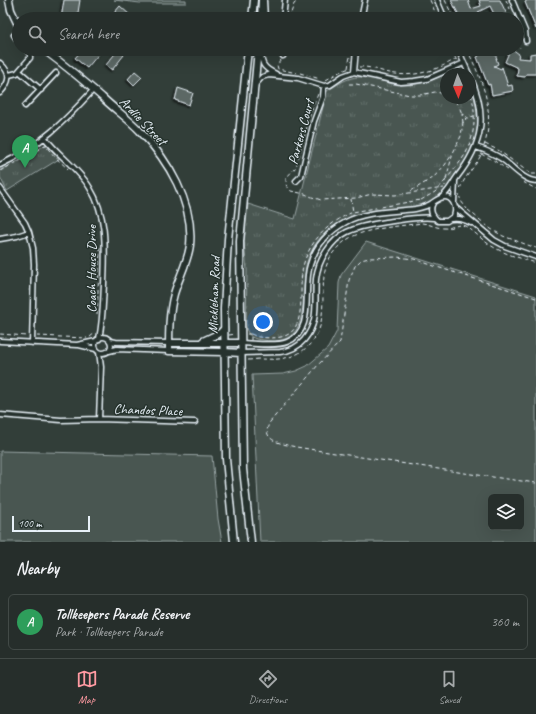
<!DOCTYPE html>
<meta charset="utf-8">
<style>
body{margin:0;font-family:Caveat,sans-serif;background:#323a37;color:#f1f3f6}
.controls{position:absolute;right:12px;bottom:12px;display:grid;overflow:hidden;border-radius:6px;box-shadow:0 4px 16px #0002}
.controls button{width:36px;height:36px;display:grid;place-items:center;padding:0;border:0;border-bottom:1px solid #424a47;background:#262e2b;color:#f1f3f6;font:20px sans-serif}
.compass{position:absolute;left:440px;top:68px;width:36px;height:36px;border-radius:50%;background:#262e2b;box-shadow:0 4px 16px #0002;rotate:178deg}
.scale{position:absolute;left:12px;bottom:10px;width:78px;box-sizing:border-box;padding-left:4px;border:2px solid #e8f1f8;border-top:0;font-size:11px;line-height:14px;white-space:nowrap;color:#e8f1f8;-webkit-text-stroke:3px #26332d;paint-order:stroke}
.you{position:absolute;left:263px;top:322px;width:14px;height:14px;margin:-10px;border:3px solid #fff;border-radius:50%;background:#1a73e8;box-shadow:0 0 0 6px #1a73e833}
.badge{display:grid;place-items:center;width:26px;height:26px;border-radius:50%;background:#ff9aa2;color:#fff;font-size:13px;font-weight:700}
.pin{position:absolute;translate:-50% -33px;filter:drop-shadow(0 1px 2px #0008)}
.pin::after{content:'';position:absolute;top:21px;width:14px;height:12px;background:inherit;clip-path:polygon(0 0,100% 0,50% 100%)}
.list{margin:0;padding:0;list-style:none}
h2{display:flex;justify-content:space-between;align-items:center;height:52px;margin:0;padding:0 16px;font-size:17px}
h2 small{font-size:13px;font-weight:400;color:#a4a8a9}
.list li{display:grid;grid-template-columns:26px 1fr auto;gap:12px;align-items:center;box-sizing:border-box;height:56px;margin:0 8px 8px;padding:0 8px;border:1px solid #424a47;border-radius:6px}
.list b{display:block;font-size:15px;white-space:nowrap}
.list p{margin:0;font-size:13px;white-space:nowrap;color:#a4a8a9}
.list em{font-size:13px;font-style:normal;color:#a4a8a9}
.icon{flex:none;width:22px;height:22px;fill:none;stroke:currentColor;stroke-width:2;stroke-linecap:round;stroke-linejoin:round}
.map{position:relative;flex:none;width:536px;height:542px;overflow:hidden}
.search{position:absolute;background:#262e2b;box-shadow:0 4px 16px #0002;left:12px;right:12px;top:12px;height:44px;display:flex;align-items:center;gap:10px;box-sizing:border-box;padding:0 14px;border-radius:22px;color:#a4a8a9;font-size:15px}
.sheet{height:116px;background:#262e2b}
nav{display:flex;justify-content:space-around;align-items:center;box-sizing:border-box;height:56px;border-top:1px solid #424a47;background:#262e2b;font-size:11px;color:#a4a8a9}
nav a{display:grid;justify-items:center;gap:2px}
nav .on{color:#ff9aa2}
.map>svg:first-child{display:block}
.green{fill:#495651;stroke:#98a4a4;fill-rule:evenodd}
.park{fill:url(#park-tufts);stroke:#98a4a4}
.building{fill:#5c6865;stroke:#e8f1f8;filter:url(#shadow)}
.lines{fill:none;stroke-linecap:round;stroke-linejoin:round}
.street-casing{stroke:#e8f1f8;stroke-width:7}
.secondary-casing{stroke:#e8f1f8;stroke-width:9}
.primary-casing{stroke:#e8f1f8;stroke-width:9}
.path{stroke:#e8f1f8;stroke-width:1;stroke-dasharray:4 3;stroke-linecap:butt}
.street{stroke:#26332d;stroke-width:4}
.secondary{stroke:#26332d;stroke-width:6}
.primary{stroke:#26332d;stroke-width:6}
.labels{text-anchor:middle;dominant-baseline:central;stroke-width:3;stroke-linejoin:round;paint-order:stroke}
.street-label{font-size:14px;fill:#e8f1f8;stroke:#26332d}
</style>
<div class="map">
<svg width="536" height="542" viewBox="0 0 536 542">
<defs>
<pattern id="park-tufts" width="24" height="20" patternUnits="userSpaceOnUse"><rect width="24" height="20" fill="#495651"/><path d="M3 7l-1-3M5 7V3M7 7l1-3M15 17l-1-3M17 17v-4M19 17l1-3" fill="none" stroke="#636f6b"/></pattern>
<filter id="shadow"><feDropShadow dx="-2" dy="2" stdDeviation="1" flood-color="#0009"/></filter>
</defs>
<rect width="100%" height="100%" fill="#323e39"/>
<filter id="ink" filterUnits="userSpaceOnUse"><feTurbulence type="fractalNoise" baseFrequency=".025" numOctaves="2"/><feDisplacementMap in="SourceGraphic" scale="8" xChannelSelector="R" yChannelSelector="G"/><feConvolveMatrix kernelMatrix="1 2 1 2 8 2 1 2 1" color-interpolation-filters="sRGB"/></filter>
<g filter="url(#ink)">
<path class="green" d="M 366,242 L 536,296 L 536,542 L 260,542 L 252,375 L 283,374 L 296,371 L 307,366 L 328,348 L 337,331 L 339,283 L 341,275 ZM 491,497 L 521,497 L 521,527 L 491,527 Z
M 0,451 L 212,456 L 218,519 L 222,542 L 0,542 Z"/>
<path class="park" d="M 114,0 L 186,0 L 186,3 L 140,3 Z
M 462,66 L 466,74 L 446,74 L 446,98 L 470,98 L 470,84 C 479,109 482,135 467,159 C 462,166 456,172 452,179 C 450,182 449,186 446,189 C 440,197 427,204 418,207 C 384,216 348,208 321,237 C 314,245 308,256 306,266 C 300,298 313,348 263,340 C 253,339 248,337 246,327 L 247,270 L 244,243 L 248,204 L 295,219 L 327,91 C 347,78 356,73 379,80 C 386,82 394,85 401,85 C 424,86 442,76 462,66 Z
M 46,144 L 59,159 L 7,191 L 0,177 L 0,170 L 27,157 Z"/>
<path class="building" d="M 64,0 L 80,0 L 77,19 L 61,19 Z
M 451,0 L 468,0 L 471,9 L 481,6 L 479,0 L 500,0 L 509,19 L 485,19 L 494,14 L 490,6 L 478,12 L 481,17 L 476,19 L 461,19 Z
M 528,0 L 536,0 L 536,29 L 525,2 Z
M 120,6 L 131,16 L 128,19 L 109,19 Z
M 83,49 L 103,49 L 87,68 L 75,58 Z
M 478,49 L 489,49 L 491,52 L 494,51 L 497,59 L 496,58 L 498,64 L 494,66 L 501,69 L 502,67 L 508,86 L 512,85 L 513,91 L 492,95 L 490,84 L 488,85 L 477,57 L 479,56 Z
M 512,49 L 519,54 L 518,58 L 530,59 L 530,54 L 536,53 L 536,74 L 526,74 L 525,77 L 517,76 L 518,68 L 505,62 L 510,50 Z
M 118,50 L 124,55 L 112,70 L 106,65 Z
M 135,71 L 142,77 L 134,85 L 128,79 Z
M 178,88 L 193,93 L 189,105 L 175,100 Z"/>
<g class="lines">
<g class="street-casing">
<path id="street" d="M 264,0 L 265,19
M 437,0 L 445,19
M 512,0 L 525,31 L 526,41
M 283,19 L 285,0
M 361,19 L 365,0
M 14,35 L 19,42
M 262,49 C 260,63 263,68 276,74
M 280,49 L 283,56
M 458,49 L 469,74
M 0,63 C 12,74 10,82 0,93
M 19,71 L 41,90
M 354,72 L 356,49
M 9,75 L 17,73 L 30,58 L 30,54 L 26,49
M 255,85 L 262,77 L 269,75 L 298,78 L 324,86 L 330,85 L 343,76 L 354,72 L 401,82 L 414,81 L 427,79 L 464,63
M 25,106 L 56,73
M 45,138 C 59,156 79,169 90,188 C 108,217 105,251 104,284 C 103,302 103,320 99,339
M 476,147 C 485,150 494,154 502,159 C 512,166 524,181 536,181
M 0,165 C 39,147 65,121 94,89
M 296,181 L 301,176 L 314,121 L 323,97 L 324,86
M 0,188 L 25,223 L 29,232 L 33,248 L 34,264 L 32,343
M 442,197 C 449,191 452,184 457,177 C 483,144 488,115 470,76
M 454,202 L 455,181
M 456,208 L 494,240 L 505,246 L 536,257
M 451,219 C 459,218 464,219 471,223
M 0,239 L 17,236 L 29,232
M95 345a8 8 0 1 1 16 0a8 8 0 1 1-16 0Z
M 0,341 L 77,345 L 96,341
M 110,341 L 116,342 L 169,343
M 241,343 C 253,343 275,347 287,342 C 316,331 302,289 310,265 C 315,246 329,231 346,222 C 366,211 393,212 415,209 C 420,208 428,206 432,203 C 439,198 447,193 453,202 C 456,207 456,211 454,216 L 447,221 L 438,221 C 432,216 429,210 433,203
M 79,345 L 96,349
M 109,351 L 117,349 L 169,351
M 99,352 L 101,367 L 99,419
M 241,353 L 280,352 C 290,351 298,347 304,340 C 320,321 314,301 316,279 C 318,260 331,240 347,232 C 359,226 373,224 386,222 C 402,220 418,216 434,218
M 0,415 L 61,420 L 99,419 L 195,422"/>
</g>
<g class="secondary-casing">
<path id="secondary" d="M 9,0 L 11,10 L 19,27
M 43,49 C 63,64 83,80 102,97 C 114,109 129,119 140,131 C 168,160 194,203 190,245 C 188,262 179,277 174,294 C 169,312 169,332 169,351 L 224,352
M 203,341 L 220,333 L 224,329
M 169,343 L 224,343"/>
</g>
<g class="primary-casing">
<path id="primary" d="M 252,19 L 254,0
M 261,19 L 262,0
M 224,343 L 241,343
M 224,352 L 241,353
M 234,542 L 226,459 L 224,309 L 228,239 L 248,49
M 251,542 L 243,469 L 240,241 L 258,49"/>
</g>
<path class="path" d="M 430,0 L 438,19
M 445,0 L 454,19
M 506,0 L 510,9
M 289,19 L 294,4 L 299,0
M 355,19 L 357,14
M 517,40 L 519,30
M 517,41 L 520,48
M 451,49 L 456,59
M 467,49 C 482,81 496,110 484,146
M 281,60 L 277,65 L 278,69 L 297,73
M 359,67 C 370,66 379,71 390,73 C 413,78 435,71 456,59 L 457,61
M 348,68 L 351,50
M 460,69 L 463,74
M 300,73 L 320,79
M 326,80 L 341,71 L 350,68
M 349,84 L 356,84 L 410,95 L 420,95 L 435,92 L 446,94
M 318,94 L 311,112 L 296,167 L 286,178 L 286,185 L 291,191 L 305,194 L 312,197 L 321,200 L 356,198 L 372,194 L 395,195 L 444,188
M 451,98 L 459,106 L 462,114
M 463,123 L 462,114 L 467,117
M 485,144 L 498,150 L 531,174 L 536,174
M 481,154 L 493,160 L 508,170
M 0,171 L 29,156 L 45,145 L 55,157 L 68,169
M 446,179 L 453,153 L 461,136 L 463,122 L 467,118 L 474,116
M 445,181 C 452,172 460,163 466,153 C 475,135 477,111 470,91
M 523,182 L 536,189
M 460,189 C 464,177 475,167 481,155
M 411,191 L 433,178 L 445,165 L 451,156
M 459,195 L 461,201 L 467,209
M 351,199 L 353,212 L 420,200 L 420,203
M 421,200 L 435,192 L 445,181 L 445,186
M 468,210 L 491,229 L 503,236 L 536,248
M 536,298 L 437,267 L 414,259 L 397,257 L 369,258 L 361,260 L 355,266 L 349,280 L 340,342 L 318,365 L 270,422 C 259,441 283,444 296,447 L 471,474 L 536,483
M 97,314 L 100,245
M 0,334 L 27,336
M 247,334 L 251,334 L 251,340
M 251,334 C 254,335 256,337 259,337 C 267,338 279,339 287,335 C 306,326 299,291 302,272 C 306,244 327,223 353,212
M 229,335 L 236,334
M 37,336 L 87,338
M 90,337 L 95,333
M 248,360 C 252,360 256,359 260,359 C 268,359 277,360 285,358 C 303,355 318,340 321,322 C 327,289 314,262 348,239 C 365,228 402,226 422,223 C 430,224 436,228 444,228 C 451,229 457,223 465,226 C 474,231 481,239 490,245 C 504,254 520,258 536,263"/>
<use href="#street" class="street"/>
<use href="#secondary" class="secondary"/>
<use href="#primary" class="primary"/>
</g>
</g>
<g class="labels">
<g class="street-label">
<text transform="translate(143 121) rotate(46)">Ardlie Street</text>
<text transform="translate(301 132) rotate(-75)">Parkers Court</text>
<text transform="translate(91 269) rotate(-90)">Coach House Drive</text>
<text transform="translate(214 295) rotate(-88)">Mickleham Road</text>
<text transform="translate(148 410) rotate(2)">Chandos Place</text>
</g>
</g>
</svg>
<div class="controls">
<button><svg class="icon" aria-label="layers" viewBox="0 0 24 24"><path d="M12 4l9 5-9 5-9-5zM3 14l9 5 9-5"/></svg></button>
</div>
<svg class="compass" viewBox="-18 -18 36 36"><path d="M0-13l5 13h-10z" fill="#e53935"/><path d="M0 13l5-13h-10z" fill="#a4a8a9"/></svg>
<div class="scale">100 m</div>
<div class="you"></div>
<div class="pin badge" style="left:25px;top:168px;background:#2e9e5b">A</div>
<div class="search"><svg class="icon" aria-label="search" viewBox="0 0 24 24"><circle cx="10" cy="10" r="6"/><path d="M15 15l6 6"/></svg>Search here</div>
</div>
<section class="sheet">
<h2>Nearby<small></small></h2>
<ul class="list">
<li><span class="badge" style="background:#2e9e5b">A</span><div><b>Tollkeepers Parade Reserve</b><p>Park · Tollkeepers Parade</p></div><em>360 m</em></li>
</ul>
</section>
<nav>
<a class="on"><svg class="icon" aria-label="map" viewBox="0 0 24 24"><path d="M3 6l6-2 6 2 6-2v14l-6 2-6-2-6 2zM9 4v14M15 6v14"/></svg>Map</a>
<a><svg class="icon" aria-label="directions" viewBox="0 0 24 24"><path d="M12 3l9 9-9 9-9-9zM9 14v-3h6M13 9l2 2-2 2"/></svg>Directions</a>
<a><svg class="icon" aria-label="saved" viewBox="0 0 24 24"><path d="M7 4h10v16l-5-4-5 4z"/></svg>Saved</a>
</nav>
